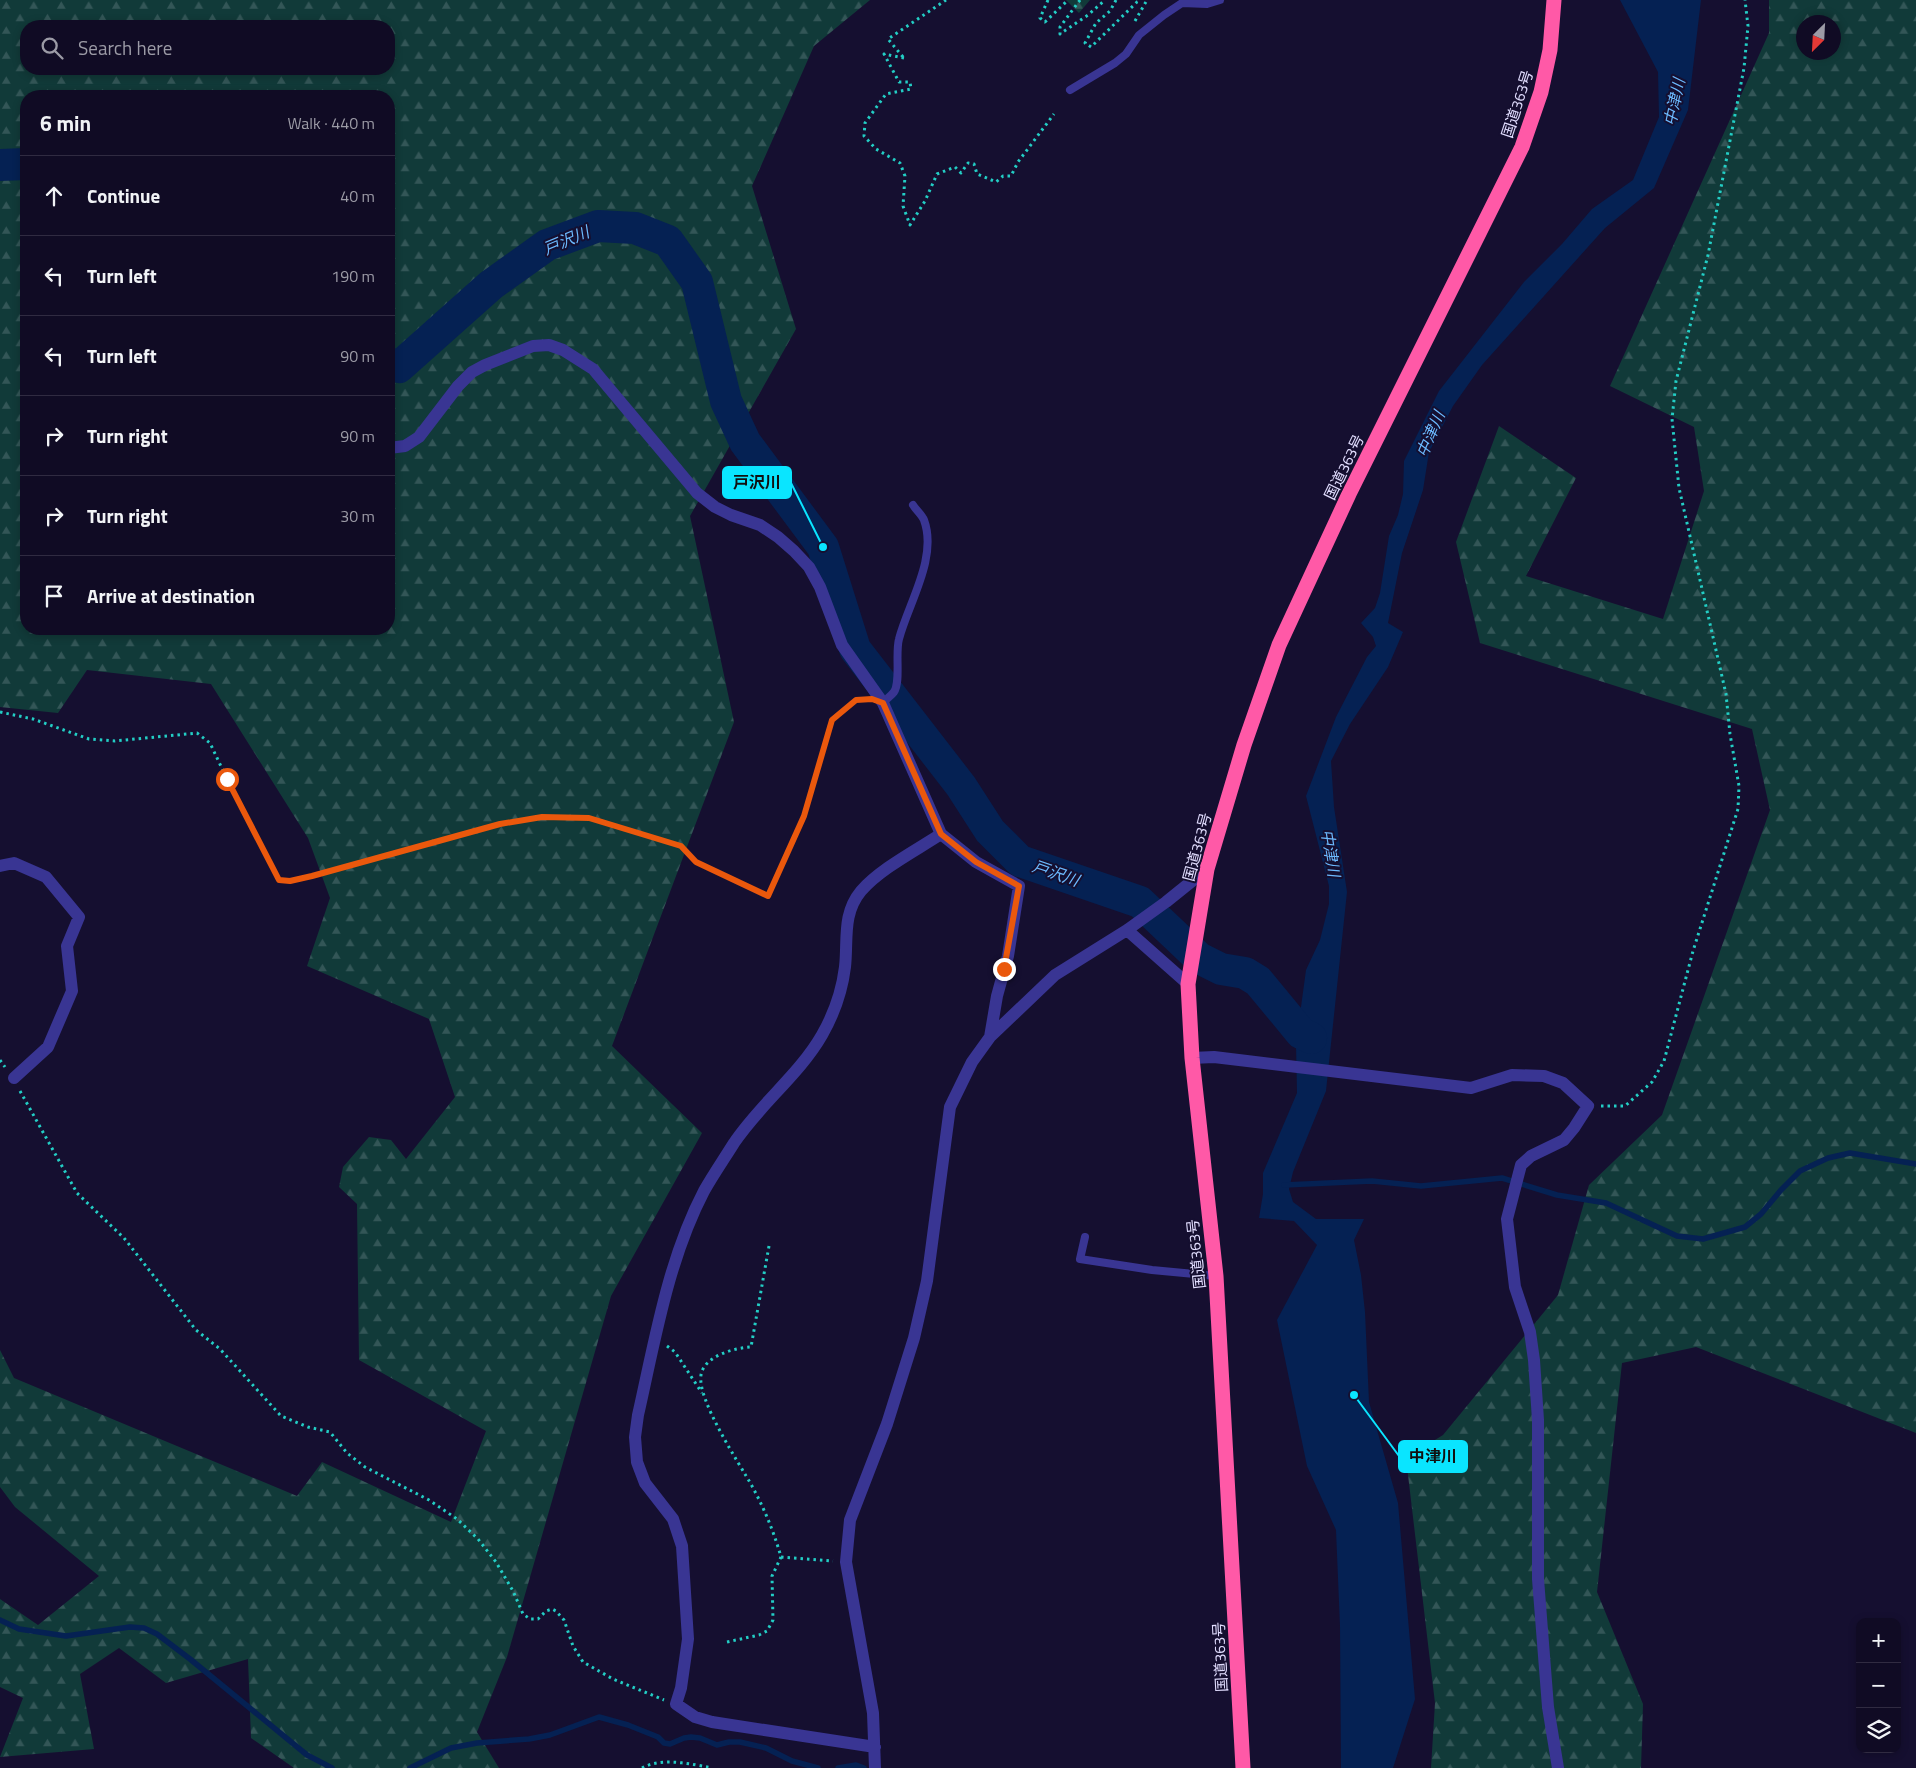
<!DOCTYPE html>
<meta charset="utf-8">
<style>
body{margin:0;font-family:"Titillium Web","Noto Sans JP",sans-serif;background:#19142c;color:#f1f3f6}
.controls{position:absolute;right:15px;bottom:15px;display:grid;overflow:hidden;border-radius:10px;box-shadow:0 2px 8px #0003}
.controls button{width:45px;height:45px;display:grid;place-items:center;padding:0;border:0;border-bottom:1px solid #302b41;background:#100b24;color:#f1f3f6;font:25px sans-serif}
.compass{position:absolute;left:1796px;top:15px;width:45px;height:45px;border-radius:50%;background:#100b24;box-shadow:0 2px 8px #0003;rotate:204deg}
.stop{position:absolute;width:15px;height:15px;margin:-11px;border:4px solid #ea580c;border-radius:50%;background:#fff}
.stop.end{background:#ea580c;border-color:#fff;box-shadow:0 1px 5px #0008}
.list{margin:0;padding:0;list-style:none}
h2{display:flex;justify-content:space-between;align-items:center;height:65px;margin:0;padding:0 20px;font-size:21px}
h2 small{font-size:16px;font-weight:400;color:#9c9ba6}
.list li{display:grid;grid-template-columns:32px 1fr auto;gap:15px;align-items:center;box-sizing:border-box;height:80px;padding:0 20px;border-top:1px solid #302b41}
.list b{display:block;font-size:19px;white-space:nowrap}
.list em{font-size:16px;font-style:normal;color:#9c9ba6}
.icon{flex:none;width:28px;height:28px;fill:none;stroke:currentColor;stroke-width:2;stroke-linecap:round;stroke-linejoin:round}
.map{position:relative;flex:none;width:1916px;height:1768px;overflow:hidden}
.search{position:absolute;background:#100b24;box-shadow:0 2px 8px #0003;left:20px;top:20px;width:375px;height:55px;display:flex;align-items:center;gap:12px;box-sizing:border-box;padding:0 18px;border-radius:20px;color:#9c9ba6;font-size:19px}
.panel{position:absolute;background:#100b24;box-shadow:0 2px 8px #0003;left:20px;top:90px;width:375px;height:545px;border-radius:20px}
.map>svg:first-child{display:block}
.forest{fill:url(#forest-firs);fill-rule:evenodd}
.water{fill:#052153}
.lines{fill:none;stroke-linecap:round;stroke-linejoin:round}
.stream{stroke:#052153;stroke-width:5.5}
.river{stroke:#052153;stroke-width:32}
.path{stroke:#23cec5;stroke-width:3;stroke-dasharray:2.5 4;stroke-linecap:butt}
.lane{stroke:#393593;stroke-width:8}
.street{stroke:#393593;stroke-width:12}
.highway{stroke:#ff59a7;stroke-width:15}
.route{stroke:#ea580c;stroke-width:6}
.labels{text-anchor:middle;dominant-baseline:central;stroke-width:4;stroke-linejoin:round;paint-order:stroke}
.street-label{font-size:15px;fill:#e2deff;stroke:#150f30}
.water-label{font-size:16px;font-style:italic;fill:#6cbaff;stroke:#150f30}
.leader{fill:none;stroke:#0ae5ff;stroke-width:2}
.callout-dot{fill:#0ae5ff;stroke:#150f30;stroke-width:2}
.callout{fill:#0ae5ff;stroke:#0ae5ff;stroke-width:2}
.callout-label{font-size:16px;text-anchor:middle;font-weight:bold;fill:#111}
</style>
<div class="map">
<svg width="1916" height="1768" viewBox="0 0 1916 1768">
<defs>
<pattern id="forest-firs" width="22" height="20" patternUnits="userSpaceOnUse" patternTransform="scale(1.25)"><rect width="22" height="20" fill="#113a39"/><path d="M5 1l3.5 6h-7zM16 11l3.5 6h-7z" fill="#335657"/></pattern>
</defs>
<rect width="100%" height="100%" fill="#150f30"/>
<path class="forest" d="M 0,0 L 870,0 L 814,46 L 752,186 L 796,329 L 690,516 L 734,722 L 612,1046 L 702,1133 L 611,1296 L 507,1657 L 477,1732 L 499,1768 L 294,1768 L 251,1738 L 248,1659 L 166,1683 L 119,1648 L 80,1674 L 94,1749 L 0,1757 L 23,1698 L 0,1687 L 0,1599 L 38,1625 L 99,1576 L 15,1507 L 0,1487 L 0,1350 L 14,1378 L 297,1496 L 322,1462 L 451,1522 L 486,1431 L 359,1360 L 357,1204 L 339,1187 L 343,1167 L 369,1137 L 391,1140 L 406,1159 L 455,1097 L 429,1019 L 307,966 L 330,898 L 308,838 L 211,684 L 87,670 L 58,713 L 0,707 ZM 26,26 L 389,26 L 389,69 L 26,69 ZM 26,96 L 389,96 L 389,629 L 26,629 Z
M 1066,0 L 1090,0 L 1079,13 Z
M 1769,0 L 1916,0 L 1916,1433 L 1696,1347 L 1622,1363 L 1597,1592 L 1643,1704 L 1641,1768 L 1431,1768 L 1435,1703 L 1406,1458 L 1443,1435 L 1558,1295 L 1589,1185 L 1662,1115 L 1770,810 L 1752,729 L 1480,643 L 1456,542 L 1499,426 L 1576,478 L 1526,576 L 1663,619 L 1704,491 L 1694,427 L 1610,386 L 1769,33 ZM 1804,22 L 1834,22 L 1834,52 L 1804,52 Z"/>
<path class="water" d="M 1620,0 L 1701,0 L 1688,110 L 1654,188 L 1605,228 L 1482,365 L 1453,406 L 1429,452 L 1423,490 L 1402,553 L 1388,623 L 1403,632 L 1388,667 L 1350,724 L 1331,761 L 1334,807 L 1347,892 L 1326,1091 L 1293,1172 L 1289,1189 L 1293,1202 L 1316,1219 L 1364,1219 L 1354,1240 L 1361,1275 L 1365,1312 L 1369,1402 L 1398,1503 L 1415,1699 L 1393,1768 L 1341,1768 L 1340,1626 L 1336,1530 L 1307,1466 L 1277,1320 L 1317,1245 L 1294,1221 L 1259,1218 L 1263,1194 L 1263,1173 L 1297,1093 L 1296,1044 L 1306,970 L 1320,940 L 1329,904 L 1329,886 L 1306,796 L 1336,717 L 1367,657 L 1376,646 L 1373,637 L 1361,623 L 1375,608 L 1380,593 L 1389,536 L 1398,515 L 1403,494 L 1404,461 L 1439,391 L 1524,282 L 1562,244 L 1592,209 L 1633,180 L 1659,117 L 1658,72 Z"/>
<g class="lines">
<path class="stream" d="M 1284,1185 L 1372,1181 L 1421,1186 L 1502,1178 L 1557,1195 L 1606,1203 L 1677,1236 L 1703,1239 L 1745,1227 L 1761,1214 L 1781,1190 L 1800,1171 L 1828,1158 L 1850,1153 L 1916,1164
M 0,1620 L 19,1629 L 66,1636 L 130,1627 L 144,1628 L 157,1634 L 190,1659 L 307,1755 L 332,1768
M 410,1768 L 451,1748 L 477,1743 L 529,1739 L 550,1735 L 599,1717 L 628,1725 L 658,1737 L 664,1743 L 670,1744 L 684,1738 L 691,1737 L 700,1738 L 717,1745 L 729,1742 L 740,1742 L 766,1748 L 792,1761 L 818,1768
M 838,1768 L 856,1765 L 864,1768"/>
<path class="river" d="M 0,165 L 26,164
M 389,363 L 399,367 L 491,285 L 547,245 L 598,226 L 635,228 L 668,241 L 697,282 L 726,401 L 745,442 L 823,547 L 855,649 L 961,786 L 990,831 L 1020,861 L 1140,902 L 1199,958 L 1221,969 L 1245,973 L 1258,981 L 1301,1033 L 1311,1038"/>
<path class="path" d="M 1048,0 L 1040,18 L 1045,22 L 1068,0
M 1080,0 L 1060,27 L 1060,34 L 1088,15 L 1105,0
M 1116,0 L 1110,11 L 1096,23 L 1085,43 L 1091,47 L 1137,2 L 1141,0
M 1135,21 L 1147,0
M 903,57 L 888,39 L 946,0
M 904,58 L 884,54 L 899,82 L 910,82 L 911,89 L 886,94 L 865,123 L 864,136 L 876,149 L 900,163 L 905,176 L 903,206 L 910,225 L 925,201 L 937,174 L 955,167 L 961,173 L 968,163 L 974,164 L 977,174 L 996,182 L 1003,176 L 1011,176 L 1018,162 L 1054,114
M 0,712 L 33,719 L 89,739 L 115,741 L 197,733 L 210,743 L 235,796 L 279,880 L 290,881 L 312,876 L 500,824 L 542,817 L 589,818 L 681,846 L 696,862 L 768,896 L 804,816 L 831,720 L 855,700 L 863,699
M 0,1060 L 5,1067
M 20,1091 L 77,1193 L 124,1238 L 196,1330 L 220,1349 L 281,1416 L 308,1427 L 330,1432 L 347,1453 L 365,1467 L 429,1500 L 457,1519 L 478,1539 L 496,1562 L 513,1591 L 523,1614 L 530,1619 L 538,1619 L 546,1611 L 552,1609 L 556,1611 L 564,1620 L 573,1646 L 583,1662 L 613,1679 L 664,1700
M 1601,1106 L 1625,1106 L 1652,1082 L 1664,1061 L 1693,951 L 1738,809 L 1739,786 L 1730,734 L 1726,694 L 1679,488 L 1672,419 L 1676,381 L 1708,255 L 1744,68 L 1748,26 L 1745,0
M 769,1246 L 751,1347 C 734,1348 704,1356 701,1375 C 697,1400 739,1463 752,1486 C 764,1508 774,1532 781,1557 L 833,1561
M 667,1346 L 675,1352 L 702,1393
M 727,1642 L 759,1635 L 767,1631 L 773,1620 L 772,1576 L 781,1557
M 642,1768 C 662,1757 691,1764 712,1768"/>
<path class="lane" d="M 1070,90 L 1115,63 L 1126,54 L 1139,35 L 1164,15 L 1182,3 L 1207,4 L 1220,0
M 883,703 C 886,699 891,696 894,692 C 901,682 895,653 899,639 C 908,604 938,558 924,520 C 922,515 916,510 913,505
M 1085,1237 L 1080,1259 L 1152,1270 L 1216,1276"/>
<path class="street" d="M 389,448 L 405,446 L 419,437 L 458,386 L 472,372 L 485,365 L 533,346 L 549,345 L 563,350 L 593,369 L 697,493 L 715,507 L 731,515 L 760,525 L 778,537 L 794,551 L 809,567 L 820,587 L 842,645 L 883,703 L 941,834 L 976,862 L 1019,886 L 1008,956 L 997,996 L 990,1037
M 0,866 L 14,863 L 46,877 L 79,917 L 67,946 L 72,991 L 48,1047 L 14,1078
M 1127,930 L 1188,984
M 1192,1058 L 1214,1057 L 1471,1088 L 1512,1075 L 1544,1076 L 1563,1083 L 1588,1106 L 1574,1128 L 1564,1140 L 1531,1156 L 1521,1165 L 1507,1219 L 1515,1287 L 1530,1332 L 1534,1360 L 1538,1420 L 1538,1579 L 1548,1707 L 1558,1768
M 875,1747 L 712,1722 L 695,1717 L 676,1704 L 681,1688 L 688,1639 L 682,1546 L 673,1519 L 645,1483 L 637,1462 L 635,1437 L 638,1415 C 655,1340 668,1260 704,1191 C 713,1175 724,1159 734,1143 C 760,1104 799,1075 822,1035 C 834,1014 842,991 845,967 C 848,940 842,914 861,891 C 880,869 915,851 941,834
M 875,1768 L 873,1713 L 846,1562 L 850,1520 L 887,1424 L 914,1338 L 927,1281 L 950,1107 L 972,1062 L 990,1037 L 1055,975 L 1127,930 L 1166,902 L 1207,869"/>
<path class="highway" d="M 1243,1768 L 1216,1276 L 1192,1058 L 1188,984 L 1207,869 L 1244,745 L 1279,645 L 1349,494 L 1522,147 L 1541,92 L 1550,50 L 1554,0"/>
</g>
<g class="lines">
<path class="route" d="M 227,779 L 279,880 L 290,881 L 312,876 L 500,824 L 542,817 L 589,818 L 681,846 L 696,862 L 768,896 L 804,816 L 832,720 L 856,700 L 872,699 L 883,703 L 941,834 L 976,862 L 1019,886 L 1004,969"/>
</g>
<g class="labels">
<g class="street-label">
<text transform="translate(1517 104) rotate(-72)">国道363号</text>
<text transform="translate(1344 467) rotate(-64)">国道363号</text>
<text transform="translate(1197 847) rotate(-75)">国道363号</text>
<text transform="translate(1196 1254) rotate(-96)">国道363号</text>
<text transform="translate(1220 1657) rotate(-93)">国道363号</text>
</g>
<g class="water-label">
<text transform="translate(1674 102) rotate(-78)">中津川</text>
<text transform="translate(566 240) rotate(-23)">戸沢川</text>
<text transform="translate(1430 434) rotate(-67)">中津川</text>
<text transform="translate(1331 853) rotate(81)">中津川</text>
<text transform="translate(1056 873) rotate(19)">戸沢川</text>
</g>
</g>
<path class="leader" d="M823 547L791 483M1354 1395L1399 1456"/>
<g class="callout-dot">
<circle cx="823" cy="547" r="5"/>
<circle cx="1354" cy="1395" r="5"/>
</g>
<g class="callout">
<rect x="723" y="467" width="68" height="31" rx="5"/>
<rect x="1399" y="1441" width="68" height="31" rx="5"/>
</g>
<g class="callout-label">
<text x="757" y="488">戸沢川</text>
<text x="1433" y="1462">中津川</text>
</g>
</svg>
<div class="controls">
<button>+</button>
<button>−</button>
<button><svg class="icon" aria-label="layers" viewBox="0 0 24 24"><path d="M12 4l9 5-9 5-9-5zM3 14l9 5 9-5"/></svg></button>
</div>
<svg class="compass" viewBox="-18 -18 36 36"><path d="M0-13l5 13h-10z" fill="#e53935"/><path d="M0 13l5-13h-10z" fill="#9c9ba6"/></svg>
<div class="stop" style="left:227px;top:779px"></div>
<div class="stop end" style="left:1004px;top:969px"></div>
<div class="search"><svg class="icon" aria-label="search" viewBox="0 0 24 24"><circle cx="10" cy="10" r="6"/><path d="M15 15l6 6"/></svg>Search here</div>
<section class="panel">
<h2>6 min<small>Walk · 440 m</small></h2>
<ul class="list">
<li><svg class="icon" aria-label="ahead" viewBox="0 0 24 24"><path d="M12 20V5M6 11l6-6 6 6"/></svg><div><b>Continue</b></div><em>40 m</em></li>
<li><svg class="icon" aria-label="left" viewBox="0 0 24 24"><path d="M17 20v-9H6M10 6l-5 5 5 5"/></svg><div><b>Turn left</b></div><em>190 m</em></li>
<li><svg class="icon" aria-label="left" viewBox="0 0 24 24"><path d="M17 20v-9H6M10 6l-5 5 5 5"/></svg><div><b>Turn left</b></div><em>90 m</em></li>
<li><svg class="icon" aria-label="right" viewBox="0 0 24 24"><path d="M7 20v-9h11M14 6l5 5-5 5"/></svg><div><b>Turn right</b></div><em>90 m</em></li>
<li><svg class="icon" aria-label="right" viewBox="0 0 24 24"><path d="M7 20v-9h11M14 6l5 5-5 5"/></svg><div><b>Turn right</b></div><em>30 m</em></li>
<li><svg class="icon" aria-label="arrive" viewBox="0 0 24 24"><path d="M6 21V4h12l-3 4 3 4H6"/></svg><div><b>Arrive at destination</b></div></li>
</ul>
</section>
</div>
